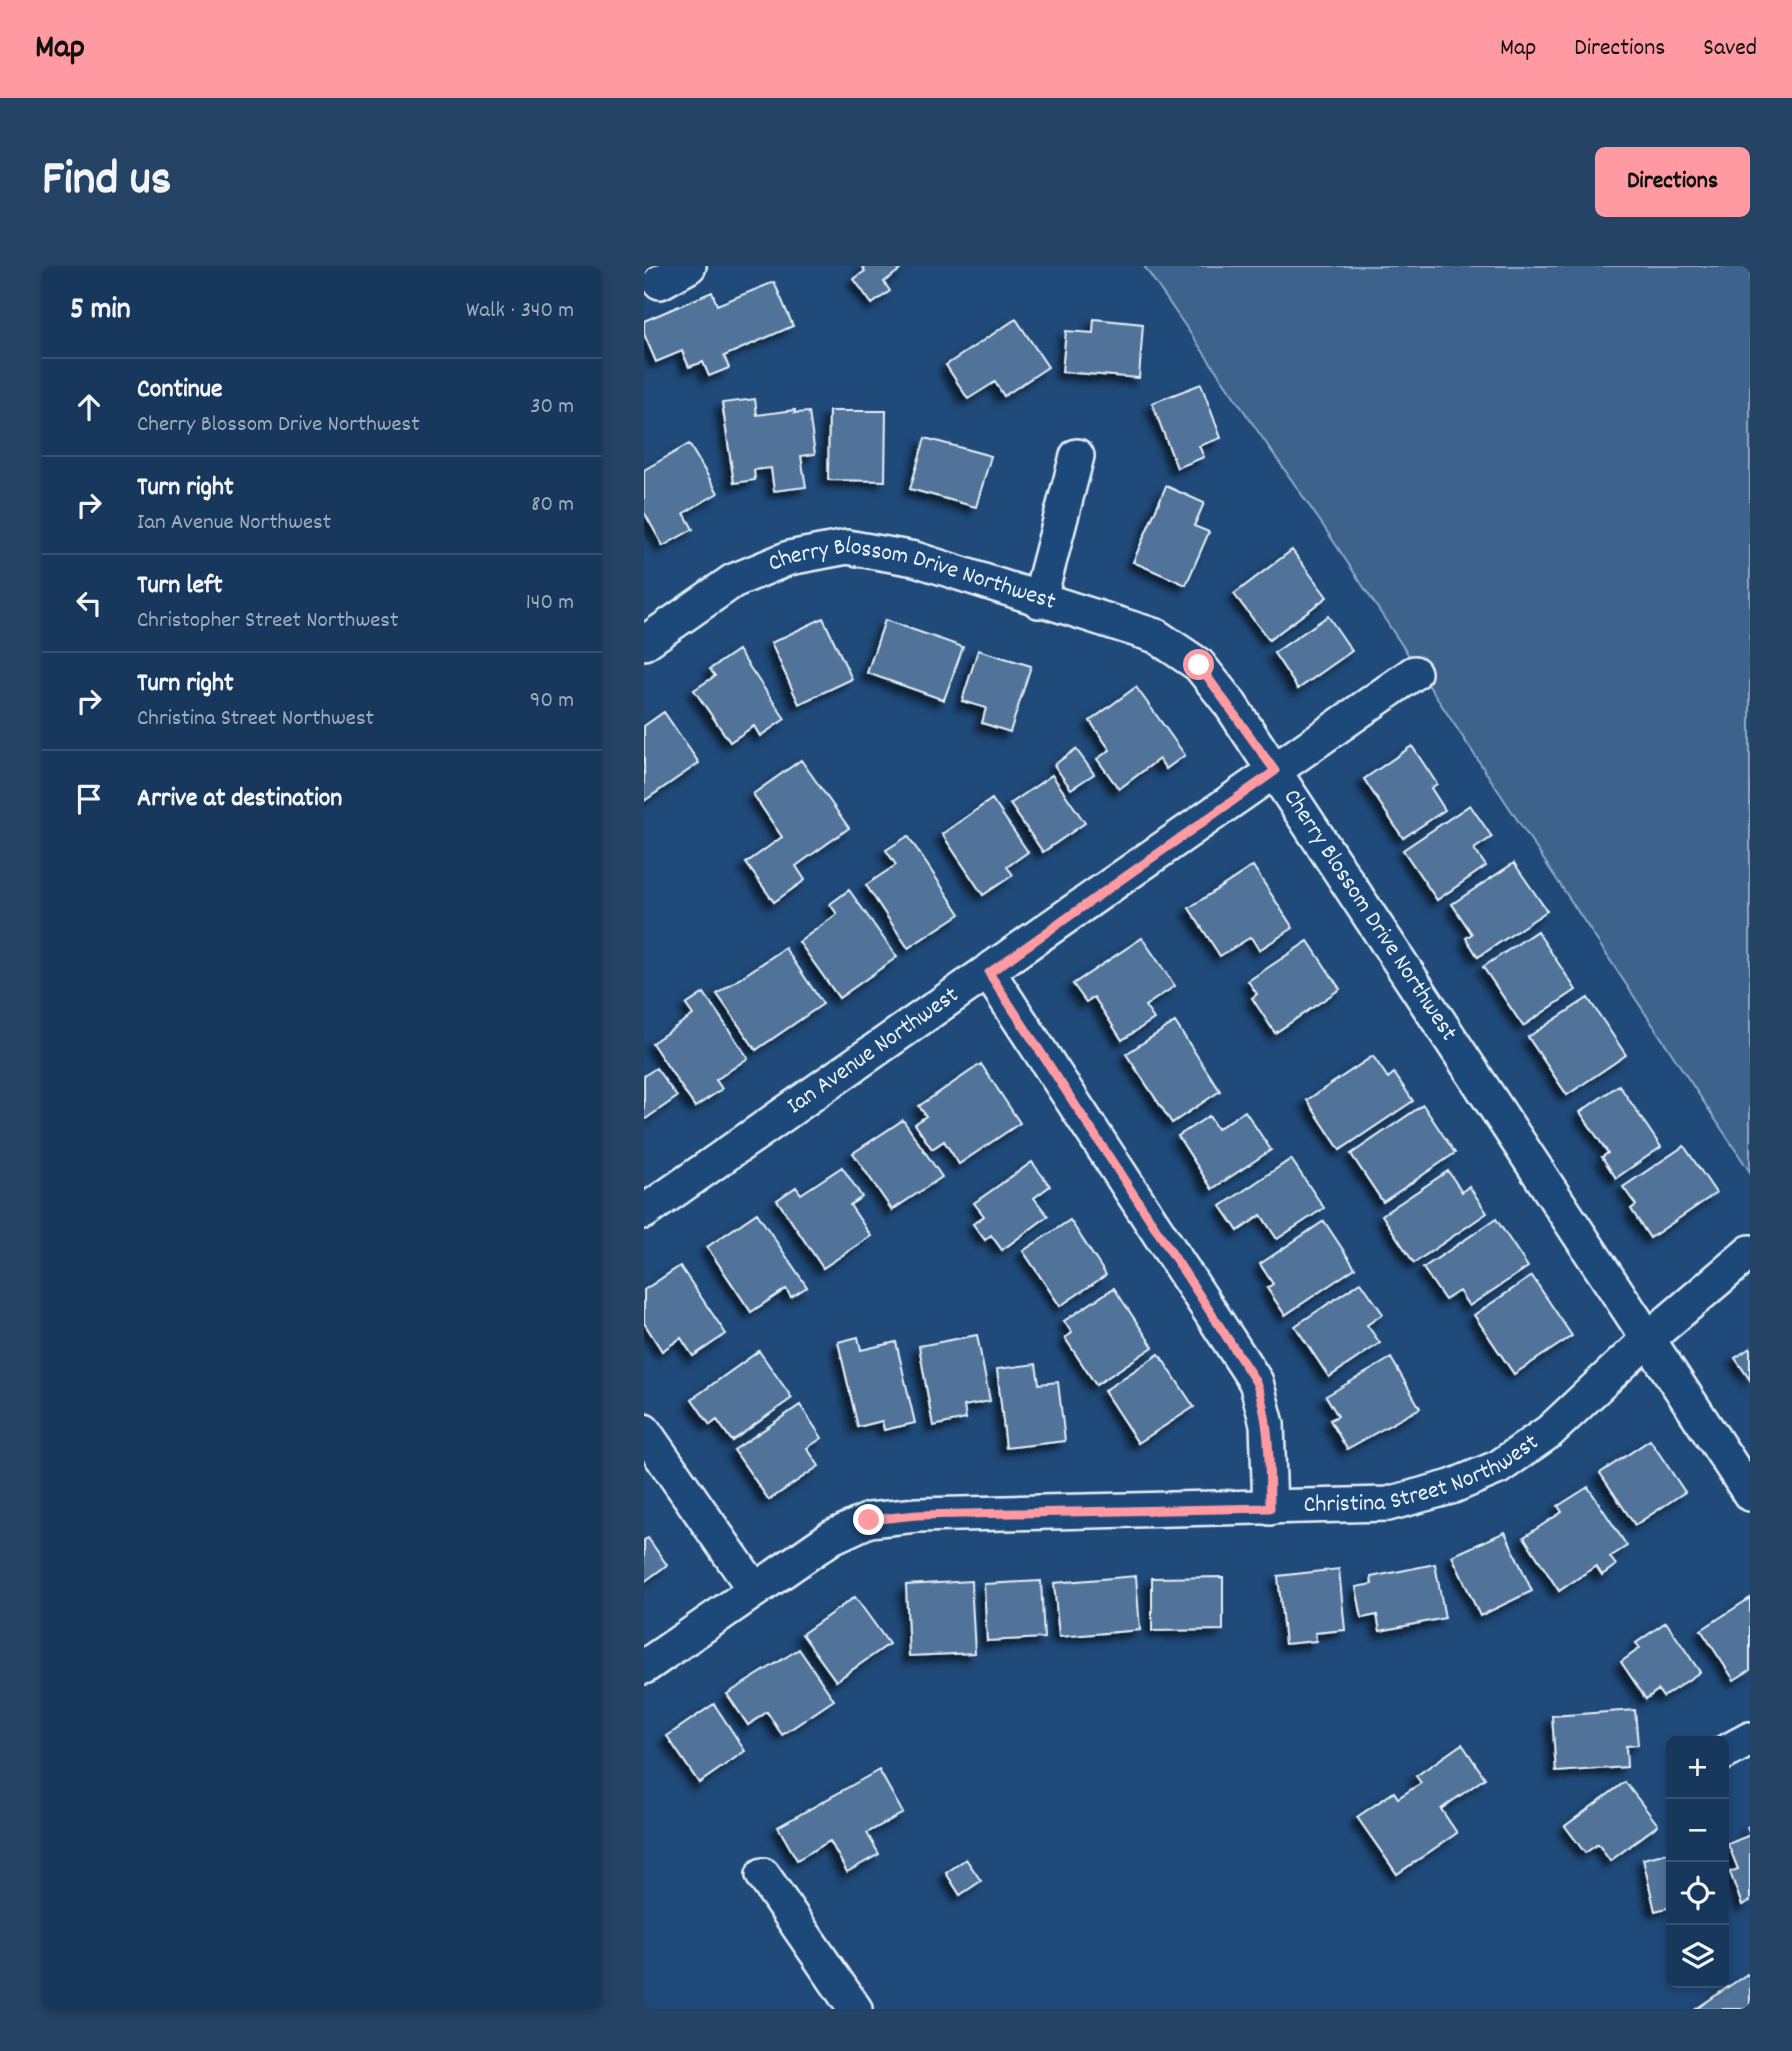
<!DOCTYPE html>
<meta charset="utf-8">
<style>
body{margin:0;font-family:Dekko,sans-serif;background:#244365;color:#f1f3f6}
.controls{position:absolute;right:21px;bottom:21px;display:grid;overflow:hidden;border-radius:10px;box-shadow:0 4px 10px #0003}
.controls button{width:63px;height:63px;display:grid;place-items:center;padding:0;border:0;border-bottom:2px solid #365272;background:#17385c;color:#f1f3f6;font:35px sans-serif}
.stop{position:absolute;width:21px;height:21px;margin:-16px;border:5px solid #ff9aa2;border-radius:50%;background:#fff}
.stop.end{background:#ff9aa2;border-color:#fff;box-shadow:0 2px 7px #0008}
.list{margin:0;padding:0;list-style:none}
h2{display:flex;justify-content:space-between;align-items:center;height:91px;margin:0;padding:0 28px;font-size:30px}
h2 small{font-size:23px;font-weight:400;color:#9eacbb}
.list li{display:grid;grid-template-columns:46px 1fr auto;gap:21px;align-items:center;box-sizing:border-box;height:98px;padding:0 28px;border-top:2px solid #365272}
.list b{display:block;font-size:26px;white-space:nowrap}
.list p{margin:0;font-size:23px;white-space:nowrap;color:#9eacbb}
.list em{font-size:23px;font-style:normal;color:#9eacbb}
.icon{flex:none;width:38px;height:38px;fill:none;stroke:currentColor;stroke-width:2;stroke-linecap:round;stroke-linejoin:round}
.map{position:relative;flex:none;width:1106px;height:1743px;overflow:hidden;border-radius:10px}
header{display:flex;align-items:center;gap:42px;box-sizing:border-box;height:98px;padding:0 35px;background:#ff9aa2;color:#111}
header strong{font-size:33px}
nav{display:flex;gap:38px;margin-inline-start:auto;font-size:24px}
.intro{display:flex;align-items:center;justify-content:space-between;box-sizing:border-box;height:168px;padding:0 42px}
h1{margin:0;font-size:49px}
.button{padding:18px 32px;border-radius:10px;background:#ff9aa2;color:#111;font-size:24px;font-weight:700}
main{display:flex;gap:42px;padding:0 42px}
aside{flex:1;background:#17385c;border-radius:10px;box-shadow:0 4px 10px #0003}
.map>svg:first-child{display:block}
.green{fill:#3c628c;stroke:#92aac2;stroke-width:2}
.building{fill:#517399;stroke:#e8f1f8;stroke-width:2;filter:url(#shadow)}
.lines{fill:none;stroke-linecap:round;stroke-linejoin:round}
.minor-casing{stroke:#e8f1f8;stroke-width:38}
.minor{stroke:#1f4a7a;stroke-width:33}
.route{stroke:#ff9aa2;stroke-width:9}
.labels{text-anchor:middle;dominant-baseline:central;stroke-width:5;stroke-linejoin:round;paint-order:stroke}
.street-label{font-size:24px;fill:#e8f1f8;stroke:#1f4a7a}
</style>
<header>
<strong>Map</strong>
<nav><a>Map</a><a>Directions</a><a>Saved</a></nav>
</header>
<div class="intro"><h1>Find us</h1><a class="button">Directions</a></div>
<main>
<aside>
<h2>5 min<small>Walk · 340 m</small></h2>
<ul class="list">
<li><svg class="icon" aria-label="ahead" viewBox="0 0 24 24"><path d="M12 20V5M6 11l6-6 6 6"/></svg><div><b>Continue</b><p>Cherry Blossom Drive Northwest</p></div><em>30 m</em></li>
<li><svg class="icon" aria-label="right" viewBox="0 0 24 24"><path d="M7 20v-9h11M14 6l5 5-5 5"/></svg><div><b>Turn right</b><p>Ian Avenue Northwest</p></div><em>80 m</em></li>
<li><svg class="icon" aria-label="left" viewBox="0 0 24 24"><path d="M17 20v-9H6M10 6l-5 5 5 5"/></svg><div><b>Turn left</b><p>Christopher Street Northwest</p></div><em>140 m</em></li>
<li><svg class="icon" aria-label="right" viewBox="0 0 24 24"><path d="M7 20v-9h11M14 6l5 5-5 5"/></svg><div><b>Turn right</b><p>Christina Street Northwest</p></div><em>90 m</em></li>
<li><svg class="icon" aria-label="arrive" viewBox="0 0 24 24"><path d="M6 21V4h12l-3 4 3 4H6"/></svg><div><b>Arrive at destination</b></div></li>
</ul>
</aside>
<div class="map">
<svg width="1106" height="1743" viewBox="0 0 1106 1743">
<defs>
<filter id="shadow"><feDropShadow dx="-6" dy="6" stdDeviation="3.5" flood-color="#0009"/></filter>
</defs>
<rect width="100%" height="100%" fill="#1f4a7a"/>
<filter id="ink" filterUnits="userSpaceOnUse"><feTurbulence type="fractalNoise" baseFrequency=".0143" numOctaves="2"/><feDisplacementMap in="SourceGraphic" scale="14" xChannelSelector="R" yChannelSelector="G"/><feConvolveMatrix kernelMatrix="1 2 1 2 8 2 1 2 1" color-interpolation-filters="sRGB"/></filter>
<g filter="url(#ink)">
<path class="green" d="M 500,0 L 1106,0 L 1106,906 L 680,261 Z"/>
<path class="building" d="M 218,0 L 261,0 L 240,16 L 246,25 L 228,38 L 210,13 L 221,5 Z
M 130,16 L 149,60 L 80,90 L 85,102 L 65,110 L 59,96 L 45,101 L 38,85 L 12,96 L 0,68 L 0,55 L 68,26 L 73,39 Z
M 372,53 L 404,101 L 360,130 L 351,116 L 324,133 L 302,99 Z
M 450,53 L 499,58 L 495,112 L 418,106 L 422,65 L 449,67 Z
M 557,118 L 577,172 L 555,180 L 560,191 L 533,202 L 508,137 Z
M 111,133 L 113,149 L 151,144 L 151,147 L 165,146 L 171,188 L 157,190 L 162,221 L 130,225 L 127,202 L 110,204 L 111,214 L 90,217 L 78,137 Z
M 185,145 L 242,145 L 241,215 L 184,214 Z
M 281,172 L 347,190 L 332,241 L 266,223 Z
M 45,178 L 74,227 L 40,247 L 49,263 L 19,280 L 0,246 L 0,204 Z
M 522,220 L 560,237 L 550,260 L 565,266 L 542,319 L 489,296 Z
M 648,284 L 683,331 L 625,374 L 590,328 Z
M 684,350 L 708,385 L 654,423 L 630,387 Z
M 179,352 L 208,413 L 155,438 L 127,377 Z
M 241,354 L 319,381 L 300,434 L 223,407 Z
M 94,384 L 141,453 L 116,470 L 110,460 L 86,476 L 50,424 L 71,410 L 66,403 Z
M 334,384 L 387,400 L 366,466 L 338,457 L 342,442 L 318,435 Z
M 492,421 L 541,489 L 522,503 L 515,493 L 475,523 L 453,493 L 466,484 L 446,455 Z
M 20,446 L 55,497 L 0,535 L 0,460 Z
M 768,480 L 793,518 L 787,522 L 801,544 L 759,572 L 720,513 Z
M 432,483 L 450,508 L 427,523 L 410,499 Z
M 157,494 L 205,562 L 152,600 L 161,614 L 130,636 L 102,597 L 138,571 L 109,528 Z
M 408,509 L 441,557 L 399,586 L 366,538 Z
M 348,533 L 384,586 L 363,601 L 369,609 L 339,629 L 298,568 Z
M 826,539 L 848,571 L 830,583 L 842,600 L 793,634 L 759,584 Z
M 264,570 L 316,648 L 264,682 L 222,619 L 252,599 L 242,584 Z
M 870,597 L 903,645 L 834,691 L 822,672 L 828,668 L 808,638 Z
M 609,600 L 649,662 L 615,684 L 607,671 L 576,690 L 545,642 Z
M 205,624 L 253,691 L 195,732 L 155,676 L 193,648 L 186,638 Z
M 893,665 L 932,724 L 879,760 L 839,701 Z
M 498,672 L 531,720 L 501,740 L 510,753 L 478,774 L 450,731 L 442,736 L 429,718 Z
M 664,675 L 696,723 L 631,767 L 608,732 L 613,728 L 604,715 Z
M 141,682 L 179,738 L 112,784 L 73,728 Z
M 60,727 L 104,792 L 72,814 L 78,823 L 51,841 L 8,777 L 49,749 L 42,739 Z
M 944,732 L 982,789 L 923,829 L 884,771 Z
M 531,756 L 576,825 L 528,857 L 482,788 Z
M 729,790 L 744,812 L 750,807 L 769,835 L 696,884 L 663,834 Z
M 337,798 L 376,857 L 315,898 L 300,875 L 288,883 L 271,858 L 282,850 L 275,840 Z
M 12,802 L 33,831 L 0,854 L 0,810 Z
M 975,819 L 1017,881 L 972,912 L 958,891 L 964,887 L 936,846 Z
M 779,839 L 811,887 L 739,936 L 707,888 Z
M 601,845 L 627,884 L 568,923 L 534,870 L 565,850 L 573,863 Z
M 259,854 L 298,911 L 248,944 L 209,887 Z
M 1040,880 L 1072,927 L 1006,972 L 987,943 L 992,939 L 979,921 Z
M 647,893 L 680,942 L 633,973 L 617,949 L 594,965 L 577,940 Z
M 388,896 L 406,920 L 390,932 L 404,950 L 358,984 L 347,969 L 341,974 L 329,958 L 340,950 L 330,937 Z
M 198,901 L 218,931 L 206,939 L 227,970 L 179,1002 L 133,934 L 152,921 L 157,928 Z
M 804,905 L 818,926 L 825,920 L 843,947 L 770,997 L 738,949 Z
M 113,947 L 163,1021 L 147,1031 L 142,1023 L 107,1046 L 63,981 Z
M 852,953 L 884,1001 L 825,1040 L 815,1025 L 801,1034 L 779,1002 Z
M 426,954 L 462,1009 L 416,1040 L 379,985 Z
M 680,955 L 711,1002 L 641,1049 L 623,1022 L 629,1018 L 616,998 Z
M 36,1000 L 82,1068 L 49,1090 L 37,1072 L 18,1085 L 0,1057 L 0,1024 Z
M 888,1010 L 928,1070 L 870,1108 L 830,1049 Z
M 717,1016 L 739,1048 L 723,1059 L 736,1077 L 685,1111 L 651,1060 Z
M 470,1022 L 509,1081 L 452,1119 L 421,1072 L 428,1067 L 420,1055 Z
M 333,1069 L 346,1135 L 320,1140 L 322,1153 L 289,1160 L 275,1080 Z
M 214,1071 L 217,1084 L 252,1076 L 271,1157 L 240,1164 L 238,1155 L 214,1161 L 194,1076 Z
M 1106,1082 L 1106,1114 L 1091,1092 Z
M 115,1085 L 148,1132 L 88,1175 L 73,1154 L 66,1159 L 48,1133 Z
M 515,1088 L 550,1141 L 494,1177 L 460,1125 Z
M 747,1092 L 776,1142 L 703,1183 L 686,1154 L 694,1150 L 682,1130 Z
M 392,1098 L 395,1118 L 414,1116 L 421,1175 L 362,1182 L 353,1103 Z
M 156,1139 L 178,1172 L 163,1182 L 175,1200 L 125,1234 L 90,1184 Z
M 1006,1174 L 1041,1226 L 991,1259 L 956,1207 Z
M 944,1221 L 983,1280 L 966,1291 L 972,1299 L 958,1309 L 952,1300 L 915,1325 L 880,1271 L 918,1246 L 914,1240 Z
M 861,1266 L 888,1325 L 836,1350 L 808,1290 Z
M 4,1272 L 23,1299 L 0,1316 L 0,1274 Z
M 791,1298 L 801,1352 L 736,1365 L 733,1349 L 718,1352 L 712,1321 L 728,1318 L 727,1311 Z
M 695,1303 L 701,1364 L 671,1367 L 672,1375 L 641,1378 L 634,1310 Z
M 492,1310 L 496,1364 L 415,1371 L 410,1317 Z
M 579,1311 L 579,1364 L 508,1365 L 508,1312 Z
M 327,1315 L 331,1387 L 265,1390 L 262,1319 Z
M 397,1315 L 400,1372 L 343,1375 L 340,1318 Z
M 211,1331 L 245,1378 L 192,1415 L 158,1368 Z
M 1106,1332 L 1106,1404 L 1090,1414 L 1057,1364 Z
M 1022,1356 L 1056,1406 L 1019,1431 L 1014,1424 L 1002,1433 L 977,1396 L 996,1382 L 992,1377 Z
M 155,1383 L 190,1434 L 138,1469 L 123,1446 L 104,1459 L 83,1428 Z
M 70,1438 L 101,1485 L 55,1517 L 23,1470 Z
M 991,1444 L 994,1479 L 982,1480 L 983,1501 L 912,1506 L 908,1450 Z
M 818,1478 L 841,1512 L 797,1543 L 813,1567 L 753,1608 L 713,1551 L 750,1526 L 754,1532 L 777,1517 L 772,1510 Z
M 235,1504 L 259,1547 L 223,1567 L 235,1588 L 203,1606 L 186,1575 L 153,1594 L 134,1561 Z
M 981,1516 L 1014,1559 L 966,1595 L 954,1578 L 941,1587 L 921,1560 Z
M 1106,1560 L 1106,1635 L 1098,1639 L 1086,1606 L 1094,1603 L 1084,1578 L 1106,1569 L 1103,1561 Z
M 1027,1586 L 1027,1641 L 1011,1645 L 999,1593 Z
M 322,1593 L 337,1615 L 316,1629 L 302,1607 Z
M 1103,1708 L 1106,1712 L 1106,1743 L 1052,1743 Z"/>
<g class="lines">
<g class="minor-casing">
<g id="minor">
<path d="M 16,16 L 45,0"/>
<path d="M 395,335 L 433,190"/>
<path id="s1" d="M 0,377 L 89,315 L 145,292 L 203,281 L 271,293 L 512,370 L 555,399 L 586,438 L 1106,1228"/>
<path d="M 345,707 L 612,1116 L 623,1158 L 626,1242"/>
<path id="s2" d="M 0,946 L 770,407"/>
<path d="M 0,1165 L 110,1323"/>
<path id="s3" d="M 0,1401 L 188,1271 L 225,1254 L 273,1249 L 744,1238 L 807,1221 L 855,1201 L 906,1165 L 1004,1073 L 1106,986"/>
<path d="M 1080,1487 L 1106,1473"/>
<path d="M 119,1609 L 211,1743"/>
</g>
</g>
<use href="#minor" class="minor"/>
</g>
</g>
<g class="lines" filter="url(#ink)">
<path class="route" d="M 225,1254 L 273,1249 L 626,1242 C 625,1199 627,1156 612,1116 L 345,707 L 631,505 L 555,399"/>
</g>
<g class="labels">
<g class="street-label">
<text stroke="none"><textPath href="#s1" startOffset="296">Cherry Blossom Drive Northwest</textPath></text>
<text stroke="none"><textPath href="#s1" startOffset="905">Cherry Blossom Drive Northwest</textPath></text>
<text stroke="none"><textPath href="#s2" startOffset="280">Ian Avenue Northwest</textPath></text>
<text stroke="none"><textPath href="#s3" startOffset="828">Christina Street Northwest</textPath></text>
</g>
</g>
</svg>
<div class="controls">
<button>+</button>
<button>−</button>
<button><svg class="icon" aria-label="locate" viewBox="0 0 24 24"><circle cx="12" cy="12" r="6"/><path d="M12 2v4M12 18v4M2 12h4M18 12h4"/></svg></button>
<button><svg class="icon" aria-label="layers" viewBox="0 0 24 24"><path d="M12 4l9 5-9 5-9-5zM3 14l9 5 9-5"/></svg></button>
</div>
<div class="stop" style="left:555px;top:399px"></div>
<div class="stop end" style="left:225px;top:1254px"></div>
</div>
</main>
